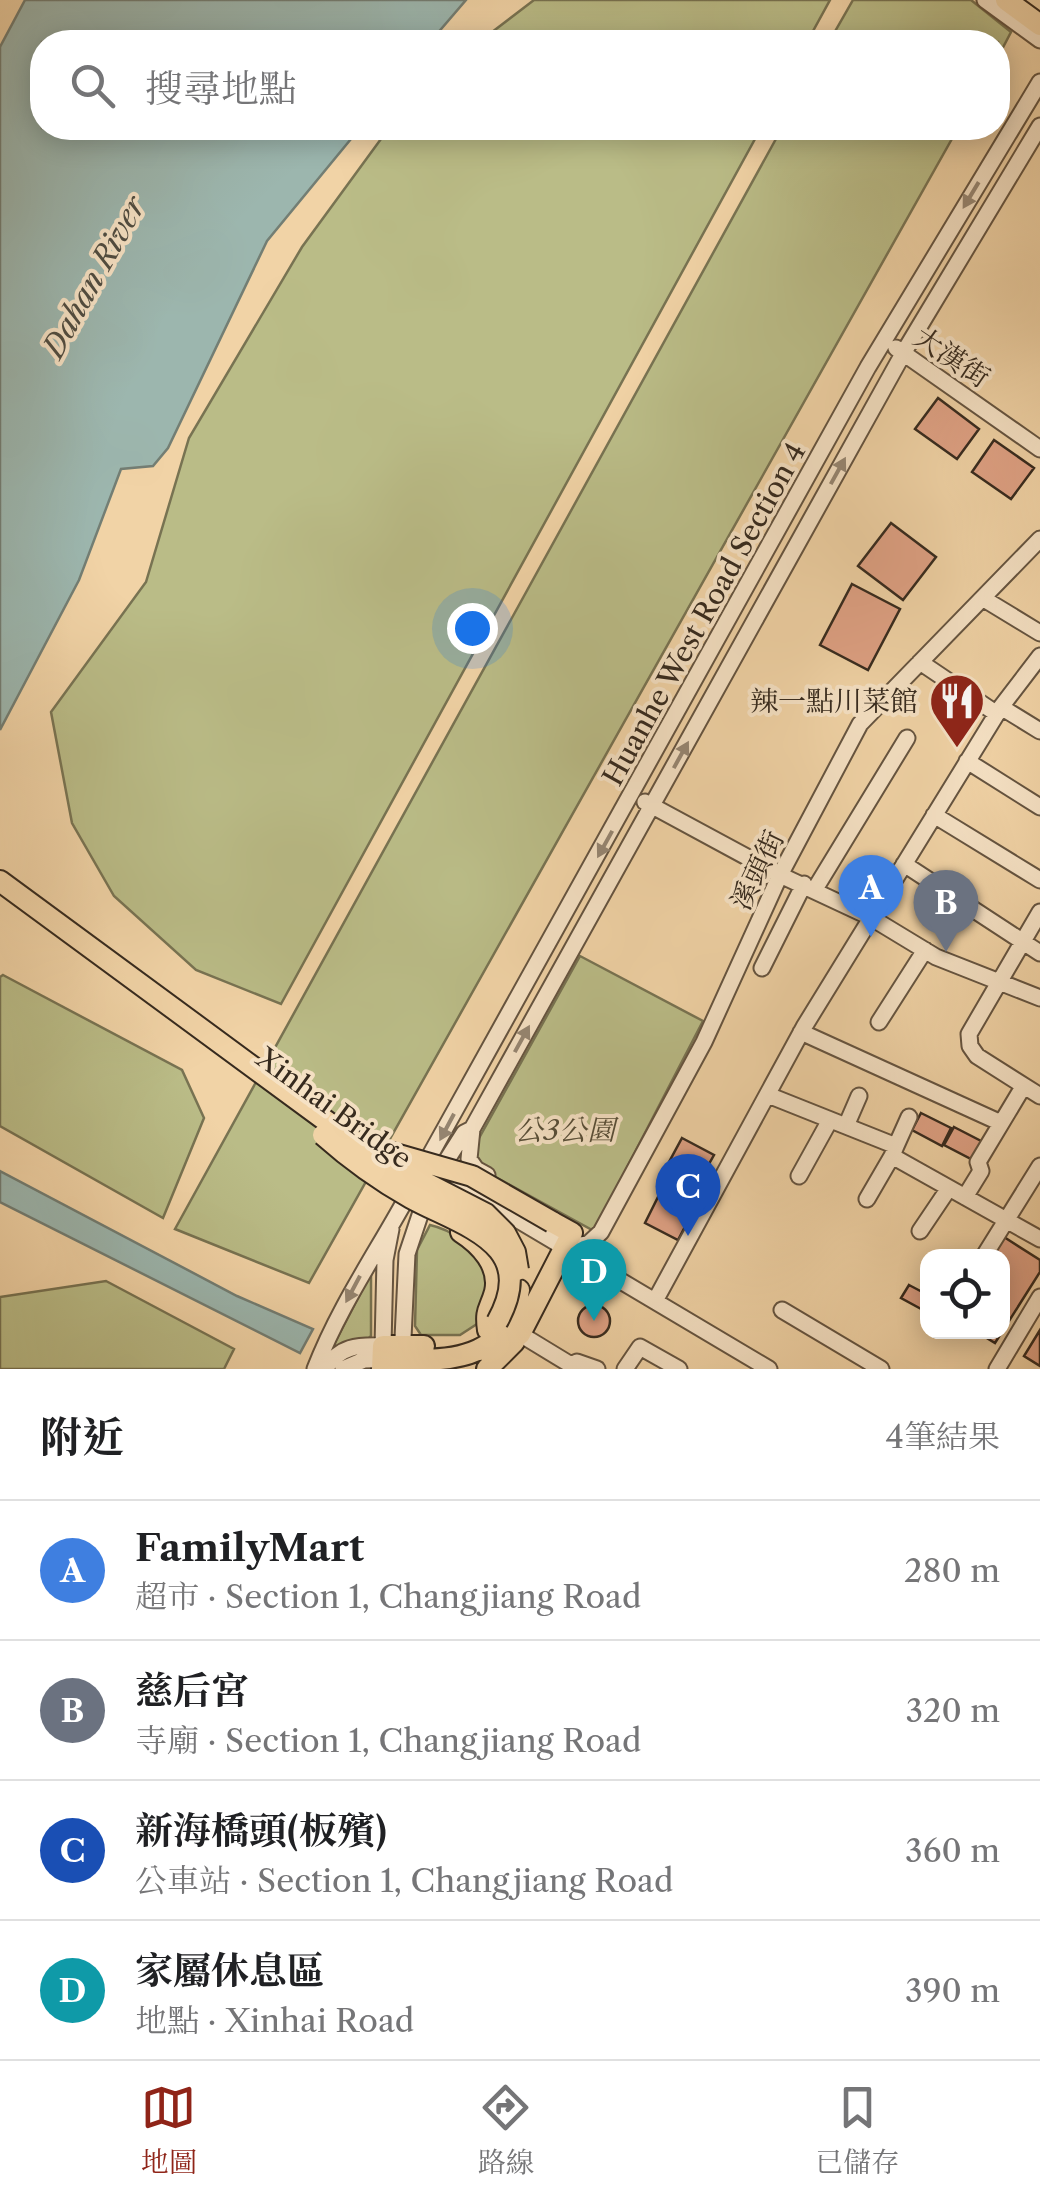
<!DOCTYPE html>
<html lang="zh-TW">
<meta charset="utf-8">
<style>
body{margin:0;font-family:"Libre Caslon Text","Noto Serif TC",serif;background:#f6f6f6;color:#202124}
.controls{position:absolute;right:30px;bottom:30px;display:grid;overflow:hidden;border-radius:20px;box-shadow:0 5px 25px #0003}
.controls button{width:90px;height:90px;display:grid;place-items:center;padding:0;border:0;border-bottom:2px solid #e0e0e0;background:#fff;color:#202124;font:50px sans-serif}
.you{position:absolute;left:472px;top:628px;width:35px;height:35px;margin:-25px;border:8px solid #fff;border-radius:50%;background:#1a73e8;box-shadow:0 0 0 15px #1a73e833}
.badge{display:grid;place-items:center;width:65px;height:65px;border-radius:50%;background:#8f2418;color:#fff;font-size:32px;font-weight:700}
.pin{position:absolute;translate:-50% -82px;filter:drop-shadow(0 2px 5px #0008)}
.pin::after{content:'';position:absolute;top:52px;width:35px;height:30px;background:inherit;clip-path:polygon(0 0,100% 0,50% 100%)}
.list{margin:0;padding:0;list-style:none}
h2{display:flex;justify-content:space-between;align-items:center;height:130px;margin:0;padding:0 40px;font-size:42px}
h2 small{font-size:32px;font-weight:400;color:#757577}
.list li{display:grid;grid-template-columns:65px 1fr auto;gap:30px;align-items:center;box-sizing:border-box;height:140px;padding:0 40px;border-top:2px solid #e0e0e0}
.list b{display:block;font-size:38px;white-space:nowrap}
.list p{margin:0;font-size:32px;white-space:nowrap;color:#757577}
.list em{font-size:32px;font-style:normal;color:#757577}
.icon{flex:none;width:55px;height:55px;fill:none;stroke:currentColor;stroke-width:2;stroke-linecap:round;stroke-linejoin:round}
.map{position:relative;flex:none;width:1040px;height:1369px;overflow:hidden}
.search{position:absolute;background:#fff;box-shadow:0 5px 25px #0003;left:30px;right:30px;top:30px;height:110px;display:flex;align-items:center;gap:25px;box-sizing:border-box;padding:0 35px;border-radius:40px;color:#757577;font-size:38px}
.sheet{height:690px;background:#fff}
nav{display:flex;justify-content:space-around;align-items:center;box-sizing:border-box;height:140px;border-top:2px solid #e0e0e0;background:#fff;font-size:28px;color:#757577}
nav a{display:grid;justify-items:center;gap:5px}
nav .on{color:#8f2418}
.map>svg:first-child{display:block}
.green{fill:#babc87;stroke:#787352;stroke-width:2.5}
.water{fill:#9cb6ae;stroke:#737e74;stroke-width:2.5}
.building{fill:#e0a285;stroke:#362a1e;stroke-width:2.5}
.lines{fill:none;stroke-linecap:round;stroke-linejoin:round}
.minor-casing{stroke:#655440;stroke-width:19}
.major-casing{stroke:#362a1e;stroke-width:24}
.minor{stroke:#f6e2c5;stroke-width:15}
.major{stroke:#f1d3a6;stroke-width:20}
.major-bridge-casing{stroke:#362a1e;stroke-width:24;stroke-linecap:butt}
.major-bridge{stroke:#f1d3a6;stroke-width:20}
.oneway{fill:#968672}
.labels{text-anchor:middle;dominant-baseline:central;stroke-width:8;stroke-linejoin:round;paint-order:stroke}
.street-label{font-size:28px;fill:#362a1e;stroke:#f6e2c5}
.poi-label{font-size:28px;fill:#362a1e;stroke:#f6e2c5;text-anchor:end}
.park-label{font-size:28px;font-style:italic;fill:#574e38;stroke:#f6e2c5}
.water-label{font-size:30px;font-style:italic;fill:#504d42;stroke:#f6e2c5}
</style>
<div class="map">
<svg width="1040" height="1369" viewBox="0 0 1040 1369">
<rect width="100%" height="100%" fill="#f1d3a6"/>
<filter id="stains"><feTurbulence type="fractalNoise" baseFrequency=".002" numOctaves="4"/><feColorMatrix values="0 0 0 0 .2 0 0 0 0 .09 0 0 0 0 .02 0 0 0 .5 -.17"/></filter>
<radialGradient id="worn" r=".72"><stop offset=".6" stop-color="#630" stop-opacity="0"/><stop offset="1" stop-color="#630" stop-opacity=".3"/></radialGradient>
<path class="green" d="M 534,0 L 830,0 L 807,42 L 479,42 Z
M 853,0 L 971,0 L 1011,32 L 998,57 L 998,42 L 829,42 Z
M 389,128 L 761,128 L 281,1004 L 196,970 L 114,896 L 72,823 L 51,712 L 146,582 L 189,438 L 302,247 Z
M 782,128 L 958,128 L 309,1283 L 175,1229 Z
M 580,956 L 703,1021 L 594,1231 L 488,1173 L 476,1157 L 478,1140 Z
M 3,975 L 182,1070 L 204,1118 L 163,1218 L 0,1126 L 0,977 Z
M 430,1225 C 457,1231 471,1248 489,1267 L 480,1322 L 460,1335 L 421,1335 L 415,1326 L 417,1250 Z
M 371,1273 L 371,1336 L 364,1343 L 331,1350 Z
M 106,1281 L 234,1349 L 224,1369 L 0,1369 L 0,1297 Z"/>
<path class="water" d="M 25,0 L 466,0 L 430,42 L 42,42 L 42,128 L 360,128 L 267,241 L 168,448 L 153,466 L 121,469 L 79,580 L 0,730 L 0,47 Z
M 0,1171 L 237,1296 L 313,1329 L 300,1353 L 0,1202 Z"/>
<path class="building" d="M 938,398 L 979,429 L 957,459 L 915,429 Z
M 994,440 L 1034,468 L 1011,499 L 972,472 Z
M 891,523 L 936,557 L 903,600 L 858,566 Z
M 852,584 L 900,609 L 868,670 L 820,645 Z
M 921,1113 L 951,1128 L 942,1146 L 912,1130 Z
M 954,1127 L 983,1142 L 973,1160 L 944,1145 Z
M 682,1138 L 714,1155 L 693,1192 L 662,1175 Z
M 664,1185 L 698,1202 L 678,1240 L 645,1223 Z
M 1004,1237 L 1040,1260 L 1040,1272 L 995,1343 L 977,1332 L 1002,1332 L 1002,1278 L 1008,1270 L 1002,1266 L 1002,1256 L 991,1256 Z
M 909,1285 L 928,1295 L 923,1310 L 901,1298 Z
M578 1321a16 16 0 1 1 32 0a16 16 0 1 1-32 0Z
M 1040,1330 L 1040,1366 L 1024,1356 Z"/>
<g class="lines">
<g class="minor-casing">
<path id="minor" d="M 985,0 L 1040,40
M 896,348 L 1040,449
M 984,599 L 1040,633
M 920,662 L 997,714
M 1001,707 L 1040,731
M 967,761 L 1040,807
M 645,802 L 780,875 L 870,917 L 936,957 L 1040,998
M 934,815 L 1040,880
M 904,864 L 1040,953
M 815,889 L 907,738
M 1040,912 L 969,1034 L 970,1046 L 977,1056 L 1040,1096
M 762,968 L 804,884
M 879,1022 L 925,950
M 801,1032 L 1001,1123
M 768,1095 L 896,1146 L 892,1156 L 1040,1239
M 846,1126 L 859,1096
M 472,1129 L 469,1159 L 476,1169 L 487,1175
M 896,1146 L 909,1117
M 423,1168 L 868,367 L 1040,82
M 438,1174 L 464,1133 L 472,1129 L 904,352 L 1040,126
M 799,1176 L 830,1120
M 443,1183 L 498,1208 L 769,1369
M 965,1197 L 981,1171 L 978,1162 L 1023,1087
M 867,1199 L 892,1156
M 920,1231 L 949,1188
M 566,1247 L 588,1244 L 601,1232 L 704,1042 L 780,875 L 860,724 L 1040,539
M 984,1256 L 1040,1166
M 655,1301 L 804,1027 L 1001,707 L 1040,656
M 782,1310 L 881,1369
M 520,1334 L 571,1365 L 577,1362 L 597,1369
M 315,1369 C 340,1304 380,1248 412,1188
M 325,1369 C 340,1346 357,1345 383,1346 L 385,1260 L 391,1229
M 343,1369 L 364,1360 L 402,1359 L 407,1254 L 427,1194
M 625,1369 L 640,1347 L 679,1369
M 997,1369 L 1040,1297"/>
</g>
<g class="major-casing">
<path id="major" d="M 1006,0 L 1040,25
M 0,881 L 329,1123
M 461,1232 C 480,1244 501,1266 495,1292 C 490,1310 485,1309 488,1330
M 480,1350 L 504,1346 L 520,1334 L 572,1233 L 552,1222
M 382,1369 L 383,1346 L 424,1346
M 401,1369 L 402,1359 C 458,1363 509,1354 519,1290
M 487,1369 L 514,1342"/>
</g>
<use href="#minor" class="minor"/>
<use href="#major" class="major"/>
<g class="major-bridge-casing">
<path id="major-bridge" d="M 329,1123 L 379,1159 L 486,1214 L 505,1233 L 515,1252 L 518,1270
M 323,1135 C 350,1159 379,1180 411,1198 C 462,1226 541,1243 497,1322
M 385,1151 L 472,1176 L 552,1222"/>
</g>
<use href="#major-bridge" class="major-bridge"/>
</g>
<defs><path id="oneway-solid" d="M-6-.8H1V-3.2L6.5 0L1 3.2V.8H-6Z" transform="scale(2.5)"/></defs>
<g class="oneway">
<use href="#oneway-solid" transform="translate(971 195) rotate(121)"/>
<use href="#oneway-solid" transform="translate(838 471) rotate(-61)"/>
<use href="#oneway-solid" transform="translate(681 755) rotate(-61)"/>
<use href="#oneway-solid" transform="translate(605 844) rotate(119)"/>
<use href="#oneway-solid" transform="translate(522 1039) rotate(-61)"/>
<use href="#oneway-solid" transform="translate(447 1127) rotate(118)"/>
<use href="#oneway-solid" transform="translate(353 1289) rotate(118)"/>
</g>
<defs>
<g id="restaurant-pin" transform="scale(2.875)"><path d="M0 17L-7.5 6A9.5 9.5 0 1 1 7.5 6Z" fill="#8f2418" stroke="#f6e2c5"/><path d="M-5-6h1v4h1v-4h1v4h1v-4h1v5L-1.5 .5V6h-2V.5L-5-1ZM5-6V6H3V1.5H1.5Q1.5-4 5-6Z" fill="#fff"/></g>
</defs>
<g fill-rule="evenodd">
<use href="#restaurant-pin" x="957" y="701"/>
</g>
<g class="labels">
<g class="street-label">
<text transform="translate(952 357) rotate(34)">大漢街</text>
<text transform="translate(704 614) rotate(-61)">Huanhe West Road Section 4</text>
<text transform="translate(757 870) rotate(-64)">溪頭街</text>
<text transform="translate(334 1108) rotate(36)">Xinhai Bridge</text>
</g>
<g class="poi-label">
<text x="918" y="701">辣一點川菜館</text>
</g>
<g class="park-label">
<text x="565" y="1130">公3公園</text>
</g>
<g class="water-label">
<text transform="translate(94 277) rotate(-61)">Dahan River</text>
</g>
</g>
<rect width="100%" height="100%" filter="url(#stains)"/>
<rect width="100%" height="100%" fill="url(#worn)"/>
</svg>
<div class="controls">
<button><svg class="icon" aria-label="locate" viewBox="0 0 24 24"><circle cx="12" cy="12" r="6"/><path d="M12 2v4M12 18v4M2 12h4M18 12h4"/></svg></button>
</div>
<div class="you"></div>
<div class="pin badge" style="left:871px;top:937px;background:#3f7fe0">A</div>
<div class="pin badge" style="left:946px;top:952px;background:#6b7280">B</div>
<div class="pin badge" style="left:688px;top:1236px;background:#1a4fb4">C</div>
<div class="pin badge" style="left:594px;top:1321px;background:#0f9aa8">D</div>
<div class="search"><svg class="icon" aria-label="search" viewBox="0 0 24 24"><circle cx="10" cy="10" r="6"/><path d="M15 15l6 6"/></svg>搜尋地點</div>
</div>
<section class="sheet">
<h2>附近<small>4筆結果</small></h2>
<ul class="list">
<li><span class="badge" style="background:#3f7fe0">A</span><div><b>FamilyMart</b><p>超市 · Section 1, Changjiang Road</p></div><em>280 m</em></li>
<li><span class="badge" style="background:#6b7280">B</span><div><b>慈后宮</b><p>寺廟 · Section 1, Changjiang Road</p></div><em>320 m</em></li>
<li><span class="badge" style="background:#1a4fb4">C</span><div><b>新海橋頭(板殯)</b><p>公車站 · Section 1, Changjiang Road</p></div><em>360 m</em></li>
<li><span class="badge" style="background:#0f9aa8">D</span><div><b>家屬休息區</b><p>地點 · Xinhai Road</p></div><em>390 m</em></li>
</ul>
</section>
<nav>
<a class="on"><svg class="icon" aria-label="map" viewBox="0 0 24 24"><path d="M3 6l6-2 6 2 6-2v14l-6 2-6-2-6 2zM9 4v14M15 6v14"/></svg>地圖</a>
<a><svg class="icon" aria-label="directions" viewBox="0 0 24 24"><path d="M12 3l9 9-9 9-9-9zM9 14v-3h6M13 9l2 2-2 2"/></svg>路線</a>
<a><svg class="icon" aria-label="saved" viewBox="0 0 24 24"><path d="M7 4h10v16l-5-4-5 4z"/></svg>已儲存</a>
</nav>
